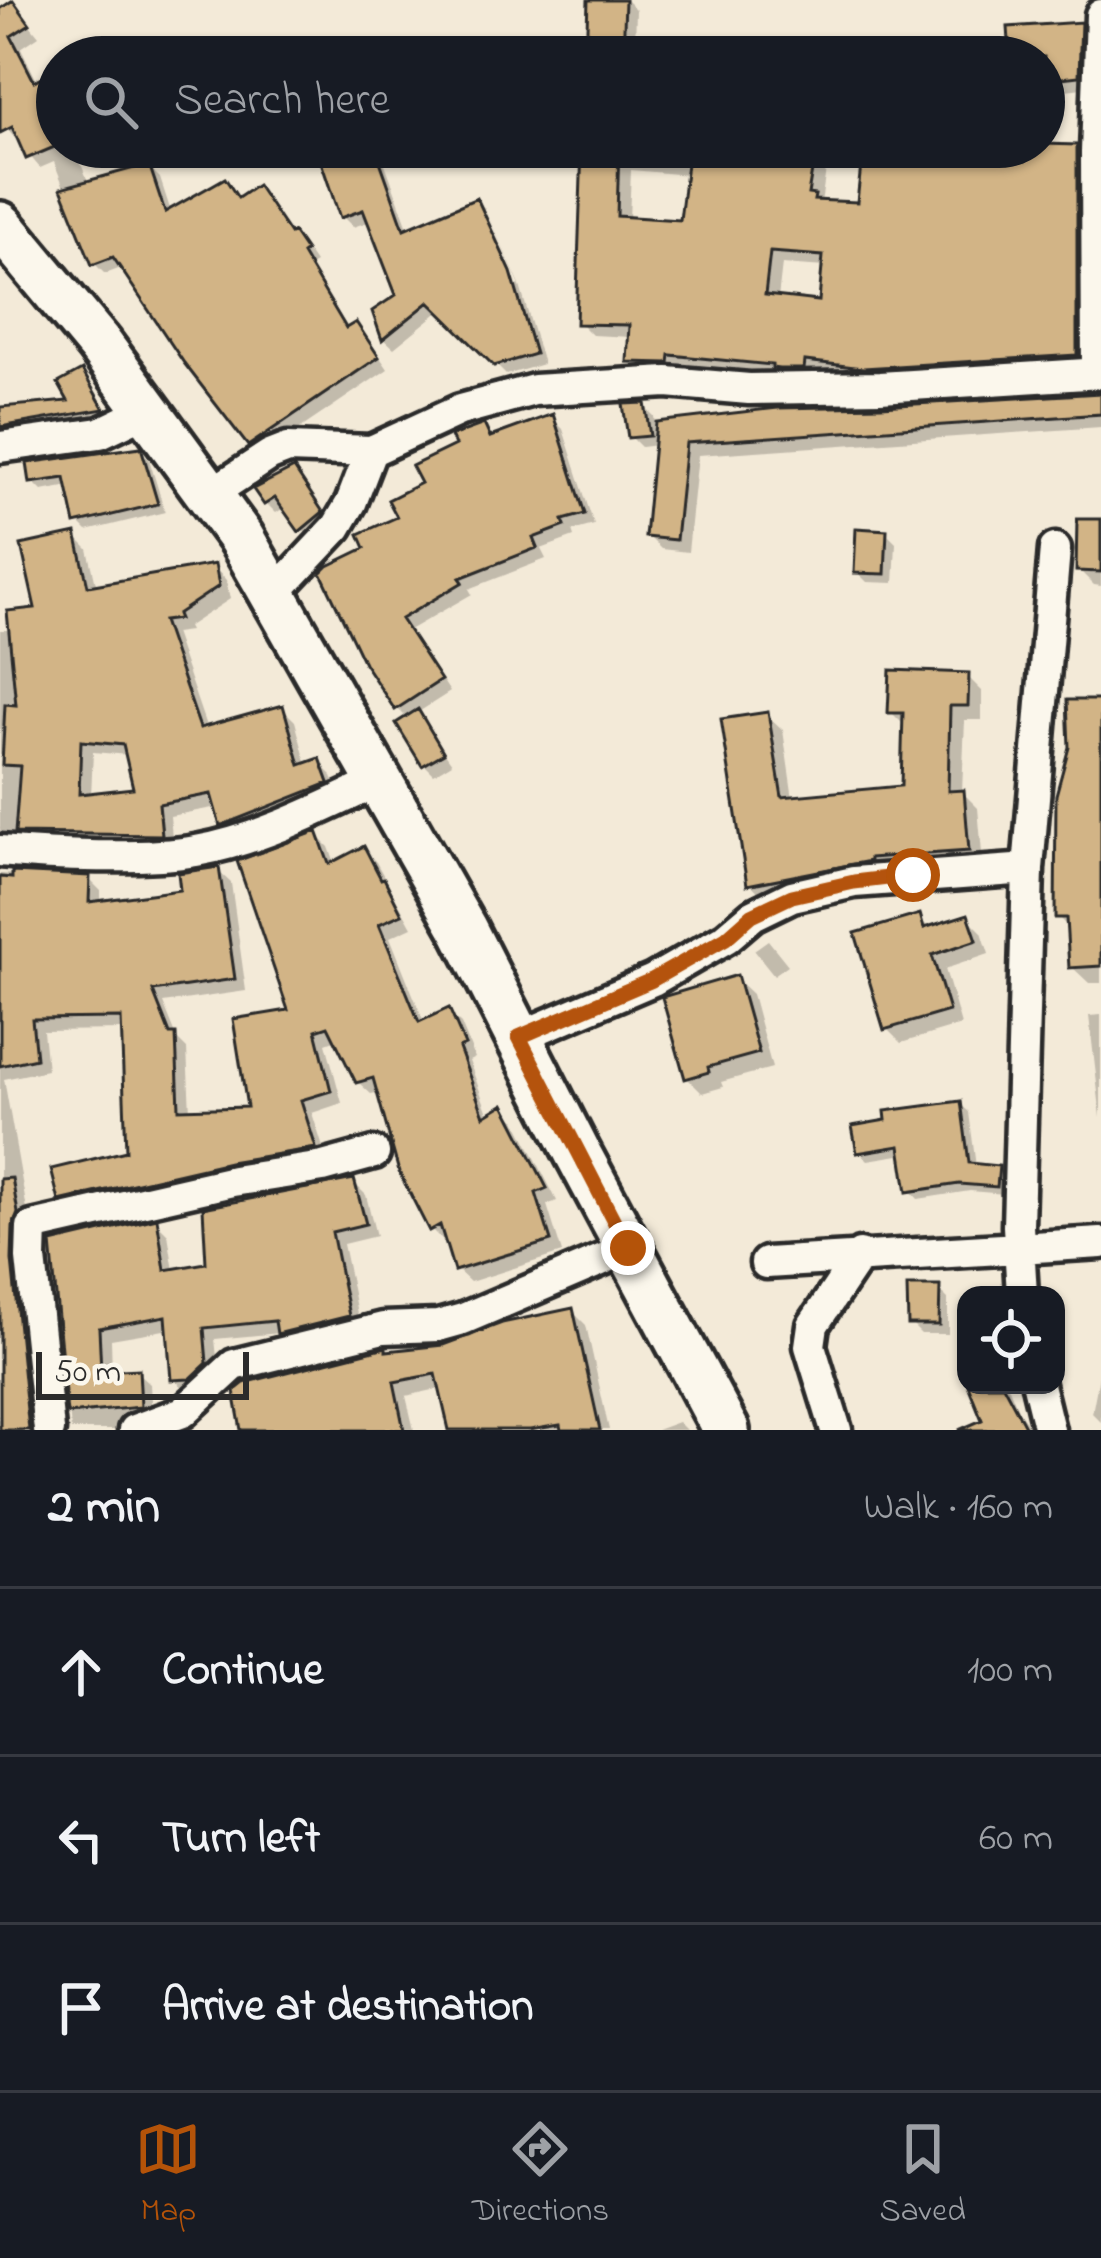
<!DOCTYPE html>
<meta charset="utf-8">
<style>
body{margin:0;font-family:"Indie Flower",sans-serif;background:#242831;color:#f1f3f6}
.controls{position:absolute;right:36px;bottom:36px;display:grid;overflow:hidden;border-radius:24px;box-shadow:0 3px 9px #0004}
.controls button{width:108px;height:108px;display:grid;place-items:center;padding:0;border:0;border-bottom:3px solid #363941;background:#171b24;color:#f1f3f6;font:60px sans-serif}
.scale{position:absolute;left:36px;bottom:30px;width:213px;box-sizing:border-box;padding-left:12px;border:6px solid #2b2b2b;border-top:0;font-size:33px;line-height:42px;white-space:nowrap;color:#2b2b2b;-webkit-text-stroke:9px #fbf7ec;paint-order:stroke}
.stop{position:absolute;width:36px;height:36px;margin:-27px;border:9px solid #b45309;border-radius:50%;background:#fff}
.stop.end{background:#b45309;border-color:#fff;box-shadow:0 3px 12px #0008}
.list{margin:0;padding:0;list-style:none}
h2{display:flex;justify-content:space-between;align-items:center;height:156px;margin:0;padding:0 48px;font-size:51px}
h2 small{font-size:39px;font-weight:400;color:#9ea1a6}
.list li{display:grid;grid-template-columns:78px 1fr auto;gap:36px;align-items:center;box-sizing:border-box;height:168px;padding:0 48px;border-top:3px solid #363941}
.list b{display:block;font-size:45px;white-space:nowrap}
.list em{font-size:39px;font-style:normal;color:#9ea1a6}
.icon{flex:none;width:66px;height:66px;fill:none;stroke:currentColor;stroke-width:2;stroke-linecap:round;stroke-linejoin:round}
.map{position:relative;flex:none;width:1101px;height:1430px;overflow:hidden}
.search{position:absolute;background:#171b24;box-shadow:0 3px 9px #0004;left:36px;right:36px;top:36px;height:132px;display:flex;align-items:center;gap:30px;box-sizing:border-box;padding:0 42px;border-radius:66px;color:#9ea1a6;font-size:45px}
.sheet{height:660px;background:#171b24}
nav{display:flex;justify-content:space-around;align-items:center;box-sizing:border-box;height:168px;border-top:3px solid #363941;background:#171b24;font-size:33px;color:#9ea1a6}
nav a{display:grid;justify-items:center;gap:6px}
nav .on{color:#b45309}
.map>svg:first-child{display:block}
.shadow{fill:#0003;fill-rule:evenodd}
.building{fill:#d2b486;stroke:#2b2b2b;stroke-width:3;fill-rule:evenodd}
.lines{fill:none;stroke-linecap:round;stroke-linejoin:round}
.street-casing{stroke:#2b2b2b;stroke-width:39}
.secondary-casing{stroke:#2b2b2b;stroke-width:54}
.street{stroke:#fbf7ec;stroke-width:30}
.secondary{stroke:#fbf7ec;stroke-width:45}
.route{stroke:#b45309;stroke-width:15}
</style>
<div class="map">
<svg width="1101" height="1430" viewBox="0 0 1101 1430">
<rect width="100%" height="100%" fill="#f3ead8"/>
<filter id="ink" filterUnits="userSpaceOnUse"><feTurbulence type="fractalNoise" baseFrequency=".00833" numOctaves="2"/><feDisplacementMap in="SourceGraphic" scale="24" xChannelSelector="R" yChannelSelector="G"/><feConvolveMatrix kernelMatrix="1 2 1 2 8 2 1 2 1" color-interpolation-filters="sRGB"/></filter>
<g filter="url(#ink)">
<path class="shadow" d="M 591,0 L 626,0 L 636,10 L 635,46 L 728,51 L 734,57 L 589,57 Z
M 13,4 L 39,36 L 21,48 L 38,83 L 57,73 L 57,147 L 86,147 L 75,149 L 90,186 L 149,167 L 160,178 L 171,212 L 224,182 L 240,200 L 304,247 L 315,263 L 310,266 L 349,330 L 355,326 L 366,337 L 388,369 L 261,455 L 124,267 L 105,274 L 94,263 L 54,162 L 40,168 L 7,129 L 0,115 L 0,6 L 3,11 Z
M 1080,25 L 1093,38 L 1091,87 L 1057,91 L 1058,106 L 1044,107 L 1044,57 L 974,57 L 974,50 L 1013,49 Z
M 335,38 L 345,48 L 347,57 L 309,57 L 305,44 Z
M 277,147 L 379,147 L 409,230 L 477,201 L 485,209 L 479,209 L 514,287 L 520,285 L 487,212 L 520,286 L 543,364 L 506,375 L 441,310 L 394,348 L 384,339 L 375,313 L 400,296 L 371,221 L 353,227 L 343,217 L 319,147 L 287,158 Z
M 585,147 L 795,147 L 814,150 L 827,163 L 821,203 L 859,205 L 866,147 L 985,147 L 984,164 L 1028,164 L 1075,148 L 1088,161 L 1089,367 L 894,379 L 816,373 L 816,380 L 681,367 L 681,374 L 642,374 L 630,361 L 631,337 L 592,335 L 579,322 ZM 631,170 L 688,175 L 683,223 L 629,220 ZM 782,264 L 825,267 L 822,304 L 778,299 Z
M 81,373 L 93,386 L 113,421 L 0,446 L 0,410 L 73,403 Z
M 1101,396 L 1101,427 L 698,455 L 688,552 L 661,549 L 648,536 L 657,445 L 641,447 L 631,437 L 644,406 L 654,416 L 655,426 L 778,411 Z
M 552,418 L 563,429 L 594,525 L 572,531 L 574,537 L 541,549 L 546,559 L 469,589 L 472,594 L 409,630 L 450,692 L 417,713 L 452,763 L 434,774 L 424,764 L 408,719 L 397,708 L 369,549 L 401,518 L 459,446 L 483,427 L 494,439 Z
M 140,450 L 149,459 L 165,512 L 87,531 L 78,522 L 70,486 L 42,491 L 33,482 Z
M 293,471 L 331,523 L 311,540 L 285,507 L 276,513 L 266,503 Z
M 1101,523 L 1101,586 L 1094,585 L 1079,570 Z
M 886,533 L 896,543 L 894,583 L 867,582 L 857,572 Z
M 75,536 L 88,549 L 97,588 L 214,567 L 226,580 L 230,599 L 187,627 L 189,631 L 174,633 L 207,729 L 282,708 L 295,721 L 307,766 L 319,762 L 331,774 L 339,796 L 235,836 L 222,824 L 218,807 L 170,816 L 173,847 L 0,847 L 0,630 L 12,630 L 39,611 ZM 93,752 L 128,755 L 136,791 L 91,796 Z
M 967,676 L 982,691 L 982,720 L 965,720 L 962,792 L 978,808 L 983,865 L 765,899 L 750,883 L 767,715 L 783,730 L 793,799 L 904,789 L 906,727 L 891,712 Z
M 1101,703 L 1101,983 L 1089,983 L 1072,967 L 1070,929 L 1058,917 Z
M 317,835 L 329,847 L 335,864 L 363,849 L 376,862 L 412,927 L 390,937 L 424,1022 L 448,1012 L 461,1024 L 475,1058 L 469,1061 L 489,1116 L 503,1108 L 516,1120 L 557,1201 L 547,1205 L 562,1253 L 470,1282 L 457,1270 L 448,1240 L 443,1241 L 431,1229 L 380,1092 L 371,1094 L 358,1082 L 337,1039 L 326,1043 L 342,1103 L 312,1113 L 327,1160 L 74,1212 L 62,1199 L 129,1153 L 125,1030 L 43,1031 L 47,1070 L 4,1079 L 30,1227 L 39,1430 L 0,1430 L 0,874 L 88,878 L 101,891 L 101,904 L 183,893 L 218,871 L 231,883 L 246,991 L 163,1003 L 178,1040 L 187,1049 L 190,1112 L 250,1110 L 292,1012 Z
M 967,917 L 982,932 L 989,954 L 945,969 L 961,1025 L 901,1043 L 886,1028 L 919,918 L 930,929 Z
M 768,940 L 788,965 L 774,975 L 754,950 Z
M 736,979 L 752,994 L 772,1068 L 721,1082 L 723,1087 L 702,1093 L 687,1078 Z
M 1101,1015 L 1101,1118 L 1089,1016 Z
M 960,1104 L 969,1112 L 976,1167 L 998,1169 L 1006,1178 L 1005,1194 L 970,1191 L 918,1199 L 910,1190 L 905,1154 L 868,1160 L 860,1152 L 890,1123 Z
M 353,1182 L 366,1195 L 376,1236 L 343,1244 L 360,1328 L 292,1345 L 280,1333 L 215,1339 L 219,1376 L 187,1391 L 174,1379 L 170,1329 L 111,1339 L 112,1373 L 137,1372 L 150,1384 L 152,1418 L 129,1430 L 71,1430 L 54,1245 L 156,1222 L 168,1234 L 174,1271 L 209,1265 Z
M 938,1289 L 948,1299 L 948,1334 L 921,1334 L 911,1324 Z
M 572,1311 L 586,1325 L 609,1430 L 453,1430 L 442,1388 L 406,1396 L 414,1430 L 244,1430 L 388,1354 L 443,1348 Z
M 1099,1376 L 1101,1376 L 1101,1422 L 1092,1413 Z
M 972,1385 L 1008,1385 L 1019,1412 L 1032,1430 L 966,1430 L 986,1421 Z
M 678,1422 L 686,1430 L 656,1430 Z"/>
<path class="building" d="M 13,0 L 30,24 L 11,36 L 34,81 L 57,70 L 57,146 L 26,159 L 12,127 L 0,133 L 0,9 Z
M 588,0 L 625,0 L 623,57 L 586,57 Z
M 1081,22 L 1079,76 L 1044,80 L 1044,57 L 1010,57 L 1008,27 Z
M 1044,144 L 1077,145 L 1077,355 L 863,368 L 805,361 L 804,369 L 779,369 L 772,368 L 772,365 L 670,355 L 669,363 L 627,362 L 629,325 L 576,324 L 582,147 L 619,147 L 617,216 L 680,220 L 689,147 L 816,147 L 808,194 L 815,195 L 814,200 L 857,202 L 863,147 L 973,147 L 972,160 L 1025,161 L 1026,147 ZM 770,252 L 823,256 L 819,301 L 765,295 Z
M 316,147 L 375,147 L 404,229 L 477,198 L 511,272 L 535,354 L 494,366 L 429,302 L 382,340 L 372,311 L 396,295 L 363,210 L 340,218 Z
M 149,164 L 165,212 L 225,178 L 238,198 L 257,185 L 290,234 L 293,232 L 306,251 L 302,254 L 346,328 L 356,322 L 379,357 L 248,446 L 184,363 L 113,257 L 92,265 L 61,188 Z
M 82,370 L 104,409 L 0,427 L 0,407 L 68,401 L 58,383 Z
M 1101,393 L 1101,414 L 686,443 L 676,540 L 645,537 L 656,422 L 778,408 L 881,406 Z
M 645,403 L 650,436 L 628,438 L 623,404 Z
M 553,414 L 585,514 L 563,520 L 565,526 L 533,538 L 537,548 L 460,578 L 463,582 L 401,619 L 441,680 L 395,710 L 364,663 L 321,573 L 328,566 L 365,548 L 359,534 L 397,517 L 388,500 L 421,483 L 412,466 L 455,445 L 451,436 L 484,424 L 490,437 Z
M 141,447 L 158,504 L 75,524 L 65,478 L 30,483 L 27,463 Z
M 294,468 L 323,512 L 299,532 L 275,498 L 264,505 L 253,489 Z
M 1077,519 L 1101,519 L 1101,572 L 1076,571 Z
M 856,528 L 887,530 L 885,574 L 854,573 Z
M 76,533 L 88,586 L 215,564 L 219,586 L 177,614 L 179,619 L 163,621 L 200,728 L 283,705 L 300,765 L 320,758 L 329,783 L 220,826 L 211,794 L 159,804 L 162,835 L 15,833 L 20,766 L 2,765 L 5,704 L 16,705 L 7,611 L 35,608 L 21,545 ZM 81,741 L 123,745 L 133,788 L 79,794 Z
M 890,670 L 969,673 L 968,706 L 950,706 L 948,791 L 964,790 L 969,851 L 870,858 L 870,861 L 747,885 L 721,719 L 768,712 L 782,797 L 901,786 L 903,713 L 888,713 Z
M 1067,700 L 1101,700 L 1101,966 L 1069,968 L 1066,918 L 1055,918 L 1056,795 L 1069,747 Z
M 418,709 L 444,753 L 422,766 L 396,723 Z
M 317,831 L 329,864 L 364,846 L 381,879 L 384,878 L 402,914 L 379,924 L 419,1022 L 449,1008 L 465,1045 L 459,1048 L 484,1116 L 504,1104 L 547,1188 L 536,1193 L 551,1241 L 454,1271 L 440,1225 L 429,1231 L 399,1172 L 373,1078 L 356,1083 L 328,1026 L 316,1030 L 331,1091 L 301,1100 L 316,1148 L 229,1162 L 59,1201 L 51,1169 L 126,1151 L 121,1018 L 32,1019 L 36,1058 L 0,1066 L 0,877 L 12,878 L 12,872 L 90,876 L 89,902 L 180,890 L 178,873 L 219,867 L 235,979 L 153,991 L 170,1034 L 176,1034 L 179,1109 L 247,1107 L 233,1019 L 288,1010 L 237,861 Z
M 920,914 L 924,928 L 968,914 L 977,940 L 932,955 L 949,1011 L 884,1030 L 855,933 Z
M 737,975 L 759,1053 L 708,1067 L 709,1072 L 685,1079 L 662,997 Z
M 961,1101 L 969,1163 L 999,1166 L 997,1187 L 959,1184 L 907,1192 L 900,1146 L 857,1153 L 852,1126 L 886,1120 L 885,1111 Z
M 12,1178 L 18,1213 L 13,1226 L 12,1260 L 29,1430 L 0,1430 L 0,1179 Z
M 354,1179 L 366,1224 L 332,1232 L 349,1316 L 277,1334 L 275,1321 L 204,1328 L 207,1363 L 190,1379 L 171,1380 L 166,1316 L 99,1328 L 101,1371 L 139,1369 L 141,1407 L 67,1414 L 51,1243 L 157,1218 L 165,1270 L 206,1263 L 203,1208 Z
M 907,1286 L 940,1286 L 939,1325 L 908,1325 Z
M 573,1308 L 600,1430 L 561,1430 L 560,1425 L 530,1430 L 449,1430 L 436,1374 L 394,1382 L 404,1430 L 241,1430 L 234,1391 L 244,1383 L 386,1347 L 386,1351 L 443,1345 L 502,1323 Z
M 968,1385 L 1003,1385 L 1027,1430 L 959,1430 L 982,1420 Z"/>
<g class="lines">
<g class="street-casing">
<path id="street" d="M 1097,373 L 1096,152 L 1101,15
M 0,447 L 100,433 L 148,410
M 209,495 L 270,455 L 288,448 L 371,451 L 460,410 L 534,390 L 667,382 L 749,389 L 880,387 L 1101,373
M 274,594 L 337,527 L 351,503 L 371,451
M 0,851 C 52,856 145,860 196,851 C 259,840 322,808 379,781
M 519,1037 L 653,980 L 726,938 L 753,915 L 792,896 L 854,882 L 1028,869 L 1055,549
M 766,1263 L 1101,1243
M 1022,1295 L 1018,1226 L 1028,869
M 1038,1385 L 1049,1430
M 49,1430 L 31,1258 L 32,1227 L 233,1181 L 323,1167 L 374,1153
M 134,1430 L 183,1412 L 234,1365 L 383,1328 L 438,1326 L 463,1319 L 629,1248
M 836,1430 L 810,1346 L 813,1325 L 860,1255"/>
</g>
<g class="secondary-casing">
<path id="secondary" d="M 0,225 L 99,344 L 241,538 L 464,930 L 577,1152 L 726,1430"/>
</g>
<use href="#street" class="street"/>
<use href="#secondary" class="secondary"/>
</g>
</g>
<g class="lines" filter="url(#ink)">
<path class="route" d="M 628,1248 L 519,1037 L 652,980 L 726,938 L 752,915 L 792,896 L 854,882 L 913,875"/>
</g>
</svg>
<div class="controls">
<button><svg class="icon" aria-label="locate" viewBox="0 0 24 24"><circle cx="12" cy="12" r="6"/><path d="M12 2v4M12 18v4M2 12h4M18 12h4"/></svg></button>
</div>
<div class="scale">50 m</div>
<div class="stop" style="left:913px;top:875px"></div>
<div class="stop end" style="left:628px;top:1248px"></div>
<div class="search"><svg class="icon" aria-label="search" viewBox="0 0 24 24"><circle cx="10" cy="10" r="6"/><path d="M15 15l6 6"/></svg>Search here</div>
</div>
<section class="sheet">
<h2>2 min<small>Walk · 160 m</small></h2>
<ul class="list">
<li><svg class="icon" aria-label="ahead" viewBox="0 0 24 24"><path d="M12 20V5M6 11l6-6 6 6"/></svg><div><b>Continue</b></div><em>100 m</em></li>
<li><svg class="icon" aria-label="left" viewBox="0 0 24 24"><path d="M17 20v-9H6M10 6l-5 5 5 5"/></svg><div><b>Turn left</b></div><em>60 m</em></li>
<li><svg class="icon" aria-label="arrive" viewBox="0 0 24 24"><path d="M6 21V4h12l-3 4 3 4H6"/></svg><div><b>Arrive at destination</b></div></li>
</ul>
</section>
<nav>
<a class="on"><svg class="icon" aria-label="map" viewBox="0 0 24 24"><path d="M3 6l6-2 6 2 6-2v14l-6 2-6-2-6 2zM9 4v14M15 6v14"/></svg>Map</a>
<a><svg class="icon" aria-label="directions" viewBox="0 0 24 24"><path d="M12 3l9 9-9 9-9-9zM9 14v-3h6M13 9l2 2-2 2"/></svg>Directions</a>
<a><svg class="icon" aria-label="saved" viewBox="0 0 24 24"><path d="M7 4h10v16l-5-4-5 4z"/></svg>Saved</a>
</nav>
